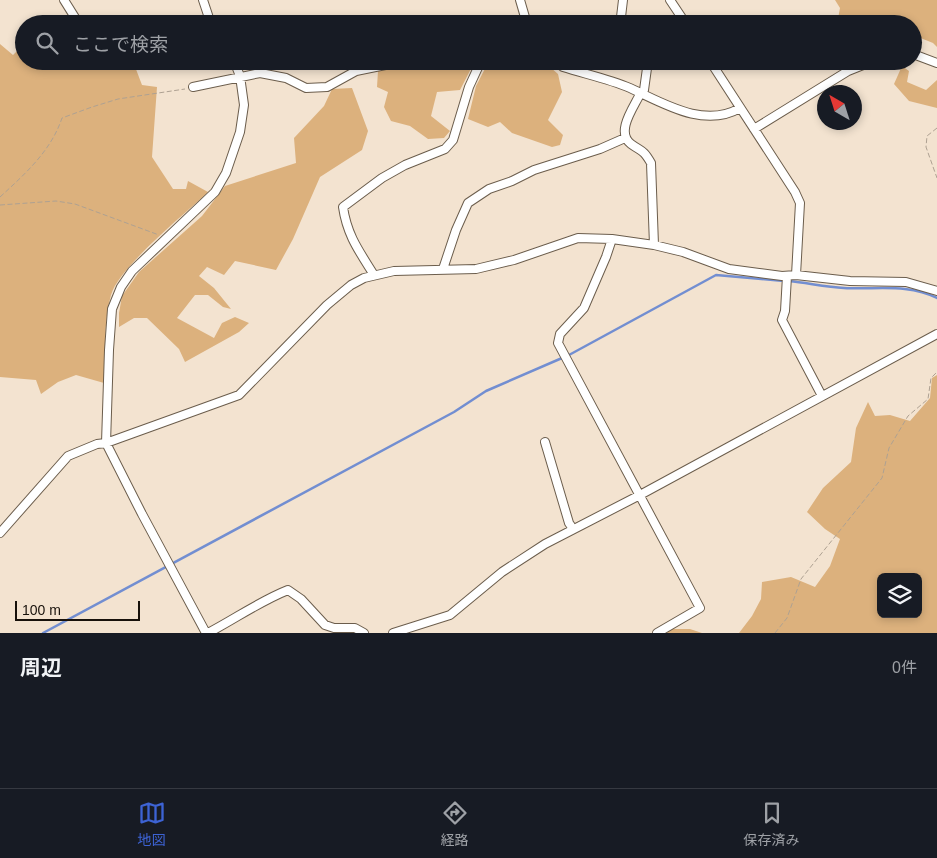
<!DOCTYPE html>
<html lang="ja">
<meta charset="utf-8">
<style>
body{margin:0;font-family:Arial,"Noto Sans JP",sans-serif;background:#242831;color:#f1f3f6}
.controls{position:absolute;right:15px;bottom:15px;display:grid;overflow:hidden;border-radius:8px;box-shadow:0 2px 8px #0003}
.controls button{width:45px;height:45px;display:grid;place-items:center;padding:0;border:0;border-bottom:1px solid #363941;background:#171b24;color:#f1f3f6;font:25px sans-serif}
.compass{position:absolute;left:817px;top:85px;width:45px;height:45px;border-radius:50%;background:#171b24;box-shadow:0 2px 8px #0003;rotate:321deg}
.scale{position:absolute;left:15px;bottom:12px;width:125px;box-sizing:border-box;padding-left:5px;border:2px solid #17110b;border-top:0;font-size:14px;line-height:18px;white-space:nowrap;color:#17110b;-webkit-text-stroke:4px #f3e3d0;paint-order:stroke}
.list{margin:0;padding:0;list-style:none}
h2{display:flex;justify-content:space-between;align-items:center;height:65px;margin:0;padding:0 20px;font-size:21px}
h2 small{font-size:16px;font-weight:400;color:#9ea1a6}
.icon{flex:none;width:28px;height:28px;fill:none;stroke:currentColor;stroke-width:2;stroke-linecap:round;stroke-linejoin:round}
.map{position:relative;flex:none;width:937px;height:633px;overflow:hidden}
.search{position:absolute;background:#171b24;box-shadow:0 2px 8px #0003;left:15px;right:15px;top:15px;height:55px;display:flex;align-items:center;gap:12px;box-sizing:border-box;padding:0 18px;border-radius:28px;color:#9ea1a6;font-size:19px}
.sheet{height:155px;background:#171b24}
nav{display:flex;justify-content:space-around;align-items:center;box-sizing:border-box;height:70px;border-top:1px solid #363941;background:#171b24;font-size:14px;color:#9ea1a6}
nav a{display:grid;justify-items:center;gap:2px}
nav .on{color:#3d63d4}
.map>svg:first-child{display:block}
.green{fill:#dcb17d;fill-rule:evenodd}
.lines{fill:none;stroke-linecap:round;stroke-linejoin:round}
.stream{stroke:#728ed1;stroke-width:2.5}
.minor-casing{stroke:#6b5d4c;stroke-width:10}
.path{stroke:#aea192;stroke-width:1;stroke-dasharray:5 2.5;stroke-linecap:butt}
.minor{stroke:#fff;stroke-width:8}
</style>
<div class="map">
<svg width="937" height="633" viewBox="0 0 937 633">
<rect width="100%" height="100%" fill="#f3e3d0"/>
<path class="green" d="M 835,0 L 937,0 L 937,47 L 933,43 L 913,35 L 913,24 L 873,24 L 872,22 L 853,20 L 845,24 L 837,24 L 840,8 Z
M 0,44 L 13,55 L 24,44 L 24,61 L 135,61 L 134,64 L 142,85 L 157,87 L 152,157 L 173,189 L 186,189 L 188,181 L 208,192 C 185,214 119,267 111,295 C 103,322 106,355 104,383 L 76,375 L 58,382 L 41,394 L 36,380 L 0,377 Z
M 414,61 L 475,61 L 460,90 L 437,92 L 431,116 L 450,131 L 444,138 L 428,139 L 410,126 L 391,121 L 384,107 L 388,92 L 377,87 L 378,71 Z
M 489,61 L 543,61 L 558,74 L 562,92 L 548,120 L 563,135 L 560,145 L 552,147 L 512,133 L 500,122 L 488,127 L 468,119 L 476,86 Z
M 902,66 L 909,71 L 907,82 L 926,90 L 937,80 L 937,108 L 909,101 L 894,84 Z
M 352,88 L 368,131 L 362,150 L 320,177 L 293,239 L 276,270 L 235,261 L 224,275 L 207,267 L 199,276 L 214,288 L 231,309 L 223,307 L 208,295 L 195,295 L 177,318 L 214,338 L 222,323 L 235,317 L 249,323 L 239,332 L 185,362 L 179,349 L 147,318 L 134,318 L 119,327 L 119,313 L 122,296 L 139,272 L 202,216 L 225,186 L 296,163 L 294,138 L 324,106 L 332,89 Z
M 937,375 L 937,633 L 739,633 L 752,616 L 761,599 L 762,582 L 791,577 L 815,587 L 830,566 L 840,539 L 825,529 L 807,512 L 823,488 L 851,462 L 856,428 L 868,402 L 875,416 L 890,415 L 910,421 L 930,398 L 932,378 ZM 881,577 L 918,577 L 918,614 L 881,614 Z
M 671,629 L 690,629 L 702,633 L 667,633 Z"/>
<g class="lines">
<path class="stream" d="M 789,281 C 808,283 826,287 844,288 C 875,290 908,283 937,298
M 43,633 L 454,412 L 486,391 L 569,355 L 716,275 L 784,281"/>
<g class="minor-casing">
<path id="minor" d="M 64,0 L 79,24
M 203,0 L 211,24
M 520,0 L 527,24
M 623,0 L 621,17 L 624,24
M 670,0 L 686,24
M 81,24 L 113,21 L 177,24
M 913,54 L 937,63
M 555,61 L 563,67 C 585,74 609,79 630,88 C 663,103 704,129 740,108
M 648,61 L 644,90 L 640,94 C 634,107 615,132 631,144 C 642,152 643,149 651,163 L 654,245
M 710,61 L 795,192 L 800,203 L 796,275
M 193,87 L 260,73 L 286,78 L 306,88 L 327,87 L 356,71 L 405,61
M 754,129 L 848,71 L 873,61
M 612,239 L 606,257 L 584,308 L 560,334 L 558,343 L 700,608 L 657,633
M 443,269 L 456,230 L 468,203 L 489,189 L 512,181 L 534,170 L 600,149 L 625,138
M 374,275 C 359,251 347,235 343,207 L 382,178 L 405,165 L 445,149 L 453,140 L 469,87 L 481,61
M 787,276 L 785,311 L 782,320 L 822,396
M 545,442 L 569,523 L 573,529
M 0,533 L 68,456 L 97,444 L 106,443 L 239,395 L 327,305 L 351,285 L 364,278 L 394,271 L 476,269 L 514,260 L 578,238 L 612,239 L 654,245 L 683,252 L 729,269 L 759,273 L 782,276 L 796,275 L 850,281 L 906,282 L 937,291
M 206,633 L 142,514 L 106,443 L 109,350 L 112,309 L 121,287 L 132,271 L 215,192 L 226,173 L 240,132 L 244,105 L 240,76 L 234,61
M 208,633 C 235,619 260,601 288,590 L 301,599 L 325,625 L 334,628 L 355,628 L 364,633
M 393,633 L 450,615 L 502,572 L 545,544 L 640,495 L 937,334"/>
</g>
<path class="path" d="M 937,128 L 927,136 L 926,147 L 937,178
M 0,197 C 25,174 51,151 62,118 L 92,107 L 118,99 L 185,89
M 0,205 L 56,201 L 75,204 L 159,235
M 775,633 L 787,618 L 801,579 L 882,478 L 889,448 L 908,416 L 928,399 L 931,378 L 937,372"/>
<use href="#minor" class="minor"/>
</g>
</svg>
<div class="controls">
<button><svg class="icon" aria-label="layers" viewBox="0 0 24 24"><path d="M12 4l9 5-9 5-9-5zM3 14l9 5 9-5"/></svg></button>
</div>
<svg class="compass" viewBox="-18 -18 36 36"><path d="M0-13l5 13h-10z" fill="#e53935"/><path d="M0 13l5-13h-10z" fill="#9ea1a6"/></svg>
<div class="scale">100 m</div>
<div class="search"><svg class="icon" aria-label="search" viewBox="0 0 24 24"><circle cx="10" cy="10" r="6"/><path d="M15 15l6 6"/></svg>ここで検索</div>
</div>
<section class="sheet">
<h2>周辺<small>0件</small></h2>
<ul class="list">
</ul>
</section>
<nav>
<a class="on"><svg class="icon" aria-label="map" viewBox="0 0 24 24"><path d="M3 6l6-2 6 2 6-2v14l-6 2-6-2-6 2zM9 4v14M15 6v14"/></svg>地図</a>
<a><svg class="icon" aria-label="directions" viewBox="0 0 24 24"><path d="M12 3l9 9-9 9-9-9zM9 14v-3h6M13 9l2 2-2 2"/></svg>経路</a>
<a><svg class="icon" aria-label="saved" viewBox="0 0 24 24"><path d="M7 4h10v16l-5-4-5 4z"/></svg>保存済み</a>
</nav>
